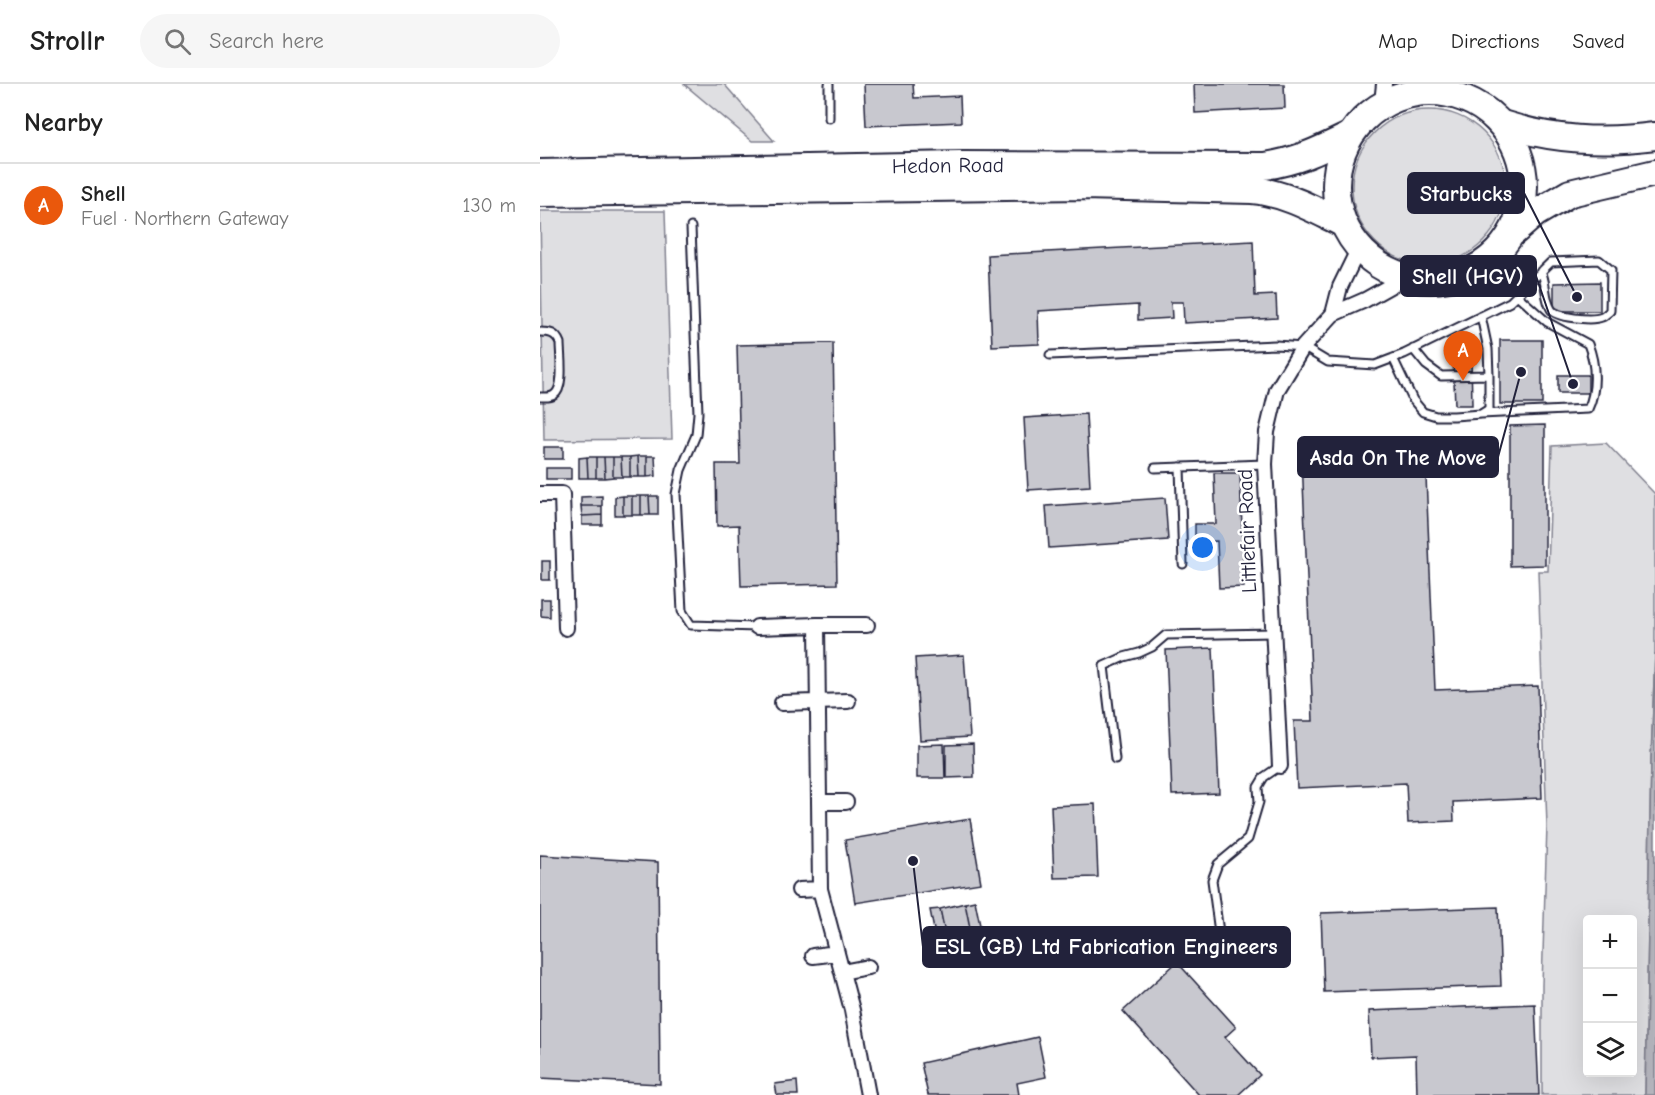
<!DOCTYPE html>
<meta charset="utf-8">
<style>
body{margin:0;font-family:"Comic Neue",sans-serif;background:#f6f6f6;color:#222}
.controls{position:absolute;right:18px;bottom:18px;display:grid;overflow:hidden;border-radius:6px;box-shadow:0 6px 24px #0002}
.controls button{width:54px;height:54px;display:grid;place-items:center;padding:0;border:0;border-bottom:2px solid #e0e0e0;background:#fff;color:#222;font:30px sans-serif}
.you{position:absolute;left:663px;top:464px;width:21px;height:21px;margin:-15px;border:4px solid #fff;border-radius:50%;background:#1a73e8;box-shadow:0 0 0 9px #1a73e833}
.badge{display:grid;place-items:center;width:39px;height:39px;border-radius:50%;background:#ea580c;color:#fff;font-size:20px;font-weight:700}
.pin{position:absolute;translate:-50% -50px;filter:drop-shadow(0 2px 3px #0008)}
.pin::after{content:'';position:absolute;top:32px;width:21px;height:18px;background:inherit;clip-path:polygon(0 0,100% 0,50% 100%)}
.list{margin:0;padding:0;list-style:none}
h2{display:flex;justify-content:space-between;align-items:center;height:78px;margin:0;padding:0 24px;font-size:26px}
h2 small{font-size:20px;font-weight:400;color:#767676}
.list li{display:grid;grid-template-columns:39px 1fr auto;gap:18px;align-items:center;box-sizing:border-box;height:84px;padding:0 24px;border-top:2px solid #e0e0e0}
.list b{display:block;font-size:22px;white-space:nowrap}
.list p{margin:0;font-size:20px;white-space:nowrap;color:#767676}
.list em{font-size:20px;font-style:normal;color:#767676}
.icon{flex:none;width:33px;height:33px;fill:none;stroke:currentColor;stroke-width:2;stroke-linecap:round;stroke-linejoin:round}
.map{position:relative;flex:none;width:1115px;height:1011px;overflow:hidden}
header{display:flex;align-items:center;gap:36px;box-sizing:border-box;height:84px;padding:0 30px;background:#fff;border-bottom:2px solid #e0e0e0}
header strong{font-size:28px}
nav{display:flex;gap:33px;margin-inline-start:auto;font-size:21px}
.search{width:420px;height:54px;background:#f6f6f6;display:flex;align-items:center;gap:15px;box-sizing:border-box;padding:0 21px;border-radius:33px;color:#767676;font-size:22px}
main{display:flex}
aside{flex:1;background:#fff}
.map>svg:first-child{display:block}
.green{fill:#dfdfe2;stroke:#80808e;stroke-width:1.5;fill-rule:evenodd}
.water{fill:#b4b4bc;stroke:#7a7a88;stroke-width:1.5}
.building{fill:#c8c8cf;stroke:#22223b;stroke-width:1.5}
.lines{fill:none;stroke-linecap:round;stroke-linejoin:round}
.lane-casing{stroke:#22223b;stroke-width:11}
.street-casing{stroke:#22223b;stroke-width:18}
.highway-casing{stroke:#22223b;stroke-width:30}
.lane{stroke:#fff;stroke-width:7}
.street{stroke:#fff;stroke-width:14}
.highway{stroke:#fff;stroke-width:26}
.labels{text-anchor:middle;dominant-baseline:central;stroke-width:5;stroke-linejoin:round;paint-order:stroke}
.street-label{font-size:21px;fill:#22223b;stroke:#fff}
.leader{fill:none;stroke:#22223b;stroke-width:2}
.callout-dot{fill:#22223b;stroke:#fff;stroke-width:2}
.callout{fill:#22223b;stroke:#22223b;stroke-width:2}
.callout-label{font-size:22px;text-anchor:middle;font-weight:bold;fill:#fff}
</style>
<header>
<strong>Strollr</strong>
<div class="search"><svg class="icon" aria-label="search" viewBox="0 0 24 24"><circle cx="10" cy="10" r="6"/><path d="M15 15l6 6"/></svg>Search here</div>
<nav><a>Map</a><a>Directions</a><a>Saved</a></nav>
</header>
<main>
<aside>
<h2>Nearby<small></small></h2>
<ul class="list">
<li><span class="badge">A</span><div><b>Shell</b><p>Fuel · Northern Gateway</p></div><em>130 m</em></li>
</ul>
</aside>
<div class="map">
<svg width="1115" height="1011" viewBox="0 0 1115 1011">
<rect width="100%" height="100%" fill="#fff"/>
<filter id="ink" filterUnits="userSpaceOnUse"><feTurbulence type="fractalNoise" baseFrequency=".0167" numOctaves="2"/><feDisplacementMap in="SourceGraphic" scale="12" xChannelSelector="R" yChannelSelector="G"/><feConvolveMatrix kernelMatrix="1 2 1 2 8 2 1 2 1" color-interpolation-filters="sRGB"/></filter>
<g filter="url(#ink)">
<path class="green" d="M 144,0 L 184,0 L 234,57 L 212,57 Z
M812 103a77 77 0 1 1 154 0a77 77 0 1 1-154 0Z
M 0,127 L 125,127 L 132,355 L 4,356 Z
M 1066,359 L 1115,410 L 1115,569 L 1111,676 L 1105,1011 L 1002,1011 L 1002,901 L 1007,742 L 998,487 L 1008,487 L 1012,362 ZM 1048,836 L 1092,836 L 1092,988 L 1048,988 Z"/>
<path class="water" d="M 1115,569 L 1115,1011 L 1105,1011 L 1111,676 Z"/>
<path class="building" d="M 324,0 L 373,0 L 374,14 L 420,12 L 421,38 L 326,42 Z
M 654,0 L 744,0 L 745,24 L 655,29 Z
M 713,157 L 715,212 L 736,211 L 737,234 L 644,239 L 643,218 L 631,218 L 632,234 L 598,236 L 598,221 L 498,227 L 499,260 L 452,262 L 448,171 Z
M 1060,198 L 1060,227 L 1014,227 L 1014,199 Z
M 960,256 L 1002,256 L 1002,320 L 960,320 Z
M 293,259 L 297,500 L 201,502 L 199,441 L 177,442 L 176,380 L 200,380 L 197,261 Z
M 913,274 L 931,274 L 932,321 L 915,321 Z
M 1018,291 L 1048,291 L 1048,309 L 1018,309 Z
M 546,330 L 550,402 L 488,406 L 484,334 Z
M 1005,341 L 1005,481 L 970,482 L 970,342 Z
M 4,363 L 23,363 L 23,375 L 4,375 Z
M 885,369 L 895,606 L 998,602 L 1002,714 L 913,718 L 914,737 L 868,739 L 866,699 L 757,704 L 754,637 L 773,637 L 762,374 Z
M 98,372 L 99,393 L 90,393 L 90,373 Z
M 98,372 L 107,372 L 107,393 L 99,393 Z
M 107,372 L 115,372 L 116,392 L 107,393 Z
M 47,373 L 48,394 L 39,394 L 39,374 Z
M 47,373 L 56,373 L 56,394 L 48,394 Z
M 56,373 L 64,373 L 65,394 L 56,394 Z
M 64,373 L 73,373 L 73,393 L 65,394 Z
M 73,373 L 81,373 L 82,393 L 73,393 Z
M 81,373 L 90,373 L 90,393 L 82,393 Z
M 6,384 L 31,384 L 31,395 L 6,395 Z
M 674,389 L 700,389 L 704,503 L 679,504 L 677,457 L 655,458 L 655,440 L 676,440 Z
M 62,412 L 62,422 L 41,422 L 41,413 Z
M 83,412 L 92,412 L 92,431 L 83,431 Z
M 83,412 L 83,431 L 75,431 L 75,413 Z
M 92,412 L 101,412 L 101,431 L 92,431 Z
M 101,412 L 109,412 L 110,431 L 101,431 Z
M 109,412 L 118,412 L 118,431 L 110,431 Z
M 625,414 L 628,456 L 509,464 L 506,422 Z
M 41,422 L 62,422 L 62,431 L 42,432 Z
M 62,431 L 62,441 L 42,441 L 42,432 Z
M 2,477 L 10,477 L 10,496 L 2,496 Z
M 1,515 L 10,515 L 10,533 L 1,532 Z
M 673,564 L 679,709 L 632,711 L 626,566 Z
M 424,571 L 430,653 L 380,656 L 375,574 Z
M 404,660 L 405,694 L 377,694 L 377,661 Z
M 433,660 L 434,693 L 406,694 L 406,661 Z
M 555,720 L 558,793 L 514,794 L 511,722 Z
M 430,735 L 441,799 L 315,819 L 305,756 Z
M 0,771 L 118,778 L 120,1000 L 0,994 Z
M 435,817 L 441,846 L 431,849 L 425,819 Z
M 425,819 L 431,849 L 406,854 L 400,825 Z
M 958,823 L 961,902 L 784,908 L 781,829 Z
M 400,825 L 406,854 L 396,856 L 390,826 Z
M 637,878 L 696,943 L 685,953 L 720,991 L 698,1011 L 659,1011 L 583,927 Z
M 995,920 L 999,1011 L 877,1011 L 876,971 L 831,973 L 829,927 Z
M 498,953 L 506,993 L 477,999 L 479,1011 L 388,1011 L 381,979 Z
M 257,997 L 258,1011 L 237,1011 L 235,1000 Z"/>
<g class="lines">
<g class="lane-casing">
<path id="lane" d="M 289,34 L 289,0
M 151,143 L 158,329 L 156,351 L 141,386 L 136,410 L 142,527 L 151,541 L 217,543
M 0,248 C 10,248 16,249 20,259 C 20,271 25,304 14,311 C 10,314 5,313 0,313
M 873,265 L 886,281 L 901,292 L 949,291 L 948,265 L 941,232
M 510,271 L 736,261 L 763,263 L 788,278 L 835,281 L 864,270 L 970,218 L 1011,178 L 1059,176 L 1071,186 L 1070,227 C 1067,229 1065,232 1062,233 C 1052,237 1016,234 1011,225 C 1004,213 1007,199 1001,187
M 853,274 L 873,316 L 883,328 L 896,332 L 914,332 L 941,330 L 949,325 L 949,291
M 941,330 L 1048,325 C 1057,306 1056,280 1048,260 L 1007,238 L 977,211
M 640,383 L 643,480
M 615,384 L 725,380
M 575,675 L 564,582 L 584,573 L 599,569 L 612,563 L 626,551 L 733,549
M 680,856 L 672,796 L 678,780 L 708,755 L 719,718 L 718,703 L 724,693 L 740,682"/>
</g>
<g class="street-casing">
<path id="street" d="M 903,0 L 908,9
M 842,19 L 844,0
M 793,230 L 800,203 L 819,164
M 0,410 L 22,410 L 26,544
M 327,541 L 277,541 L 280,805 L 312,926 L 328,1011
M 217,543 L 277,541
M 242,619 L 308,617
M 740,682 L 725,380 L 727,348 L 737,306 L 763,263 L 793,230 L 825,216 L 866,193
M 279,718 L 306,718
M 259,806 L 280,805
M 273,872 L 297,869
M 302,888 L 328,883"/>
</g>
<g class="highway-casing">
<g id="highway">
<circle cx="890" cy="102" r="94"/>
<path d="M 962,40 C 1013,56 1061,59 1115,52"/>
<path id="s1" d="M 0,89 L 420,81 L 725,82 C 758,77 780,66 809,52"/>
<path d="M 0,109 L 543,102 L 712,106 C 744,109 771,124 800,138"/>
<path d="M 974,148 L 996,129 L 1030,109 L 1115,89"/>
</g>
</g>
<use href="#lane" class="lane"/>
<use href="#street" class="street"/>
<use href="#highway" class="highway"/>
</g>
</g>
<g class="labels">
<g class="street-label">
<text stroke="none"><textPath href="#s1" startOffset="408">Hedon Road</textPath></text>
<text transform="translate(707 447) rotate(-92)">Littlefair Road</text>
</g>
</g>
<path class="leader" d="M1037 213L984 109M1033 300L996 192M981 288L958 373M373 777L383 863"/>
<g class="callout-dot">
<circle cx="1037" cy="213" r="6"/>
<circle cx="1033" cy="300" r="6"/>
<circle cx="981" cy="288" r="6"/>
<circle cx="373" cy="777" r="6"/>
</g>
<g class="callout">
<rect x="868" y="89" width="116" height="40" rx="6"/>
<rect x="861" y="172" width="135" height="40" rx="6"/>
<rect x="758" y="353" width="200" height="40" rx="6"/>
<rect x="383" y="843" width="367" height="40" rx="6"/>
</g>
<g class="callout-label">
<text x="926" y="117">Starbucks</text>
<text x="928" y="200">Shell (HGV)</text>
<text x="858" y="381">Asda On The Move</text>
<text x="566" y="870">ESL (GB) Ltd Fabrication Engineers</text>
</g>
</svg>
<div class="controls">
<button>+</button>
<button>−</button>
<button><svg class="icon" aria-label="layers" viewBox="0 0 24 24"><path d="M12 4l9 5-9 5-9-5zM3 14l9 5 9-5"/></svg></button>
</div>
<div class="you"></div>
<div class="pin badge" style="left:923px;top:297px">A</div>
</div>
</main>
